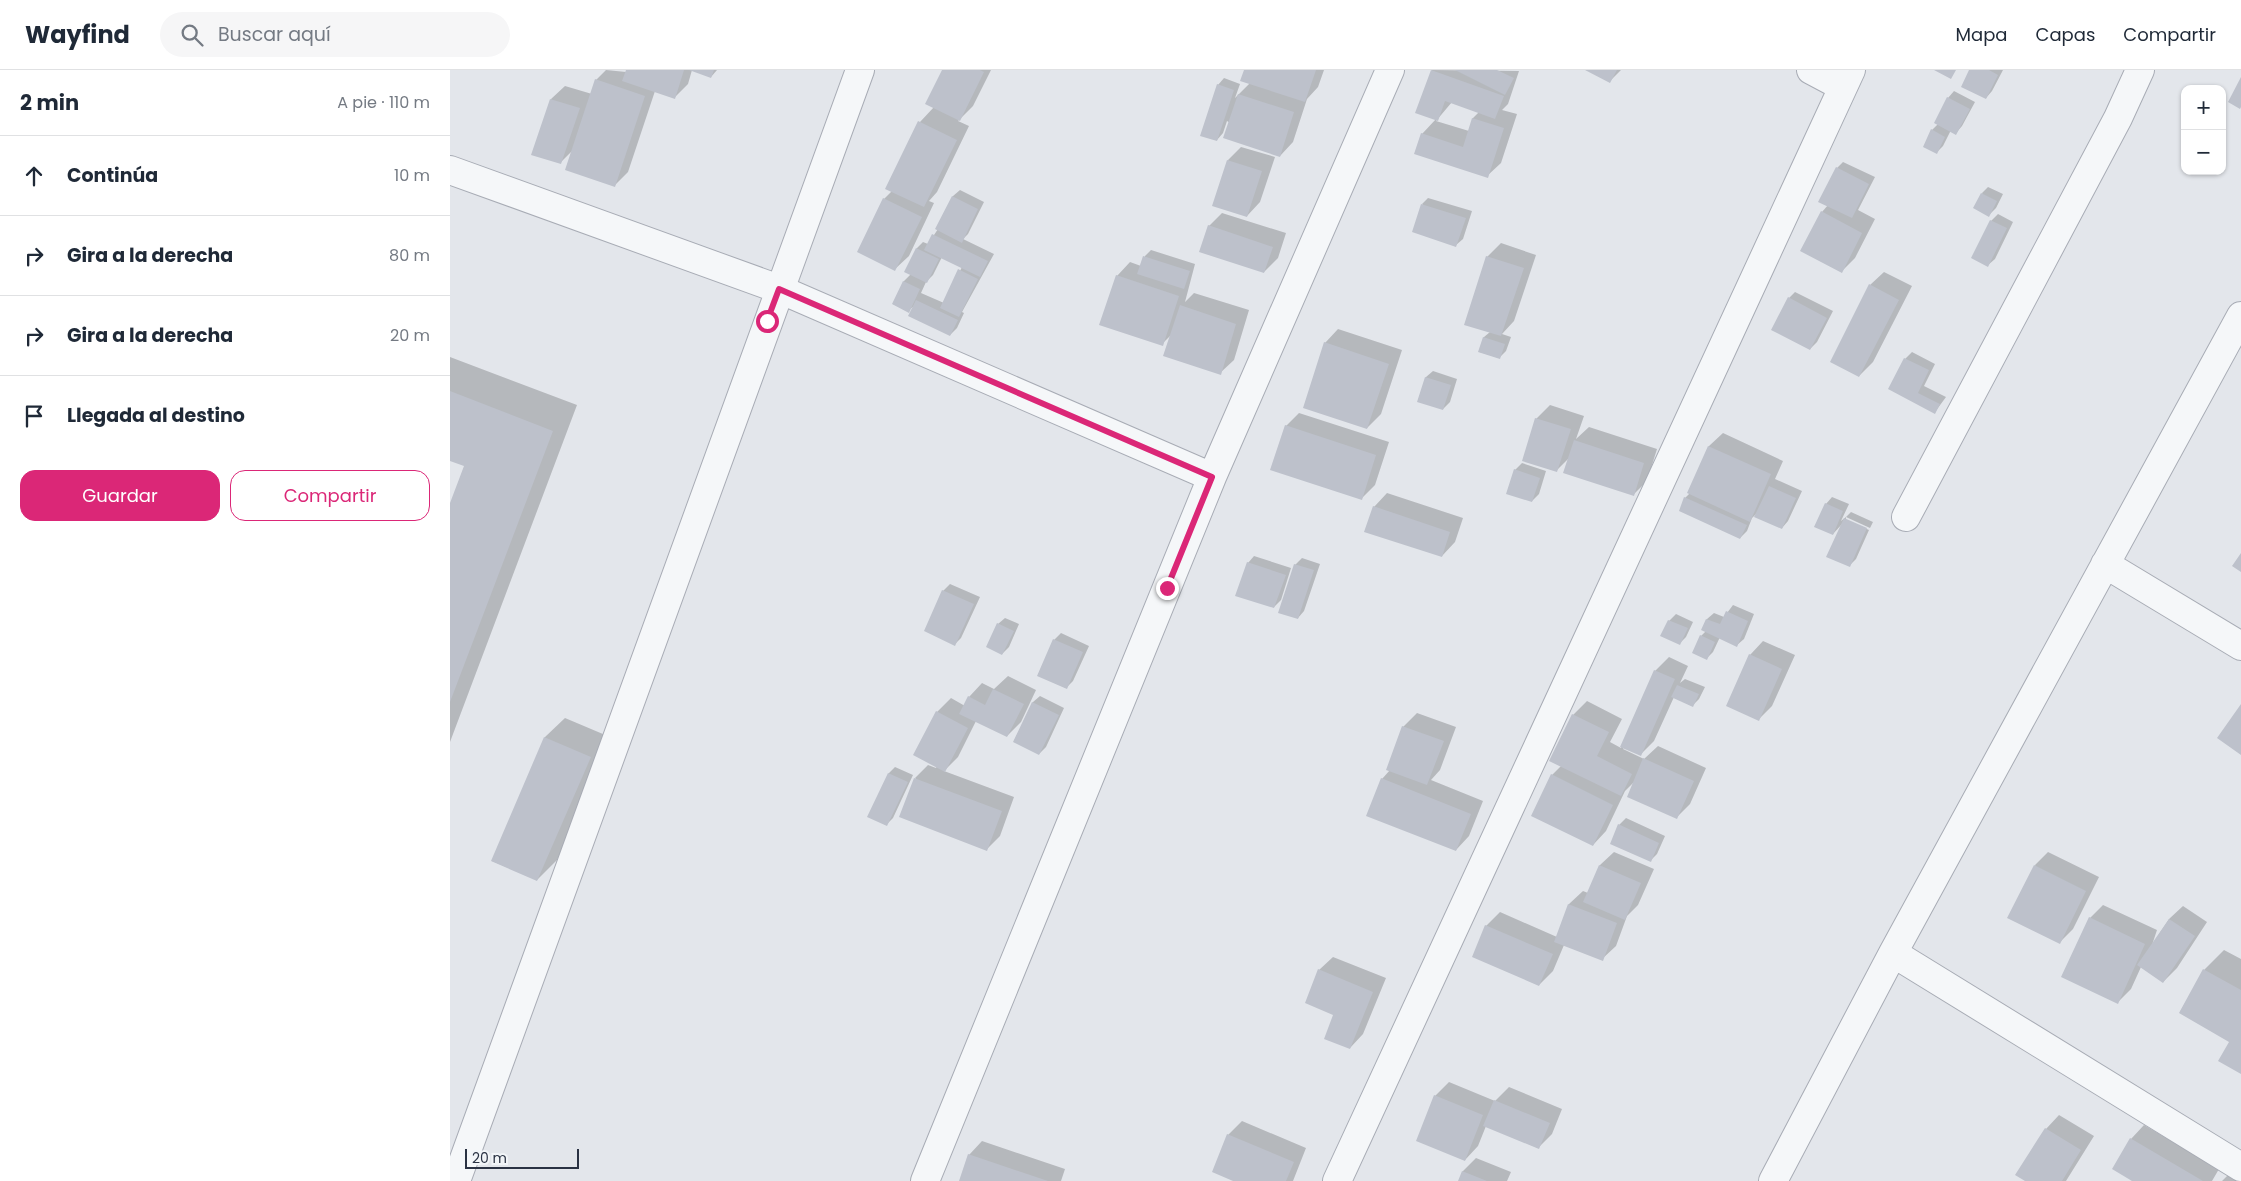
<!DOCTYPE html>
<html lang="es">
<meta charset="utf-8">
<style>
body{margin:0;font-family:Poppins,sans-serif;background:#f6f6f7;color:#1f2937}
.controls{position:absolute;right:15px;top:15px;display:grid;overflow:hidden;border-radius:10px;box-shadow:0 1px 4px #0004}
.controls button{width:45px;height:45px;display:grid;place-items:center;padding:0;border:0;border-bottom:1px solid #e0e1e3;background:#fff;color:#1f2937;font:25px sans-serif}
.scale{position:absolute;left:15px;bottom:12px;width:114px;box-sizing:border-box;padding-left:5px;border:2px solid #2a3243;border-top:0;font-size:14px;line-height:18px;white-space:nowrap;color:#2a3243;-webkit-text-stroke:4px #f2f5f8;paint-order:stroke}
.stop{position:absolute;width:15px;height:15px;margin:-11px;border:4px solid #db2777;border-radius:50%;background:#fff}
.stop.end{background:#db2777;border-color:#fff;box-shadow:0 1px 5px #0008}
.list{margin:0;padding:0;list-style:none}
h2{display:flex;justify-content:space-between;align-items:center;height:65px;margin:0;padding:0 20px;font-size:21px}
h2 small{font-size:16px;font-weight:400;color:#747a83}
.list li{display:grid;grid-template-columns:32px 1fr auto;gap:15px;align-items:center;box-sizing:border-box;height:80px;padding:0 20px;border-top:1px solid #e0e1e3}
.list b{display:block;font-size:19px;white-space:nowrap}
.list em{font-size:16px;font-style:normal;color:#747a83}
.actions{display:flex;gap:10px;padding:15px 20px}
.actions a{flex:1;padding:11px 0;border:1px solid #db2777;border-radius:15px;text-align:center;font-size:18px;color:#db2777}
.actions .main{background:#db2777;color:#fff}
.icon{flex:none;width:28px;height:28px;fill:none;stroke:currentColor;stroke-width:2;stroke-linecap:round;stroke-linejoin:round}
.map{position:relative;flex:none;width:1791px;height:1111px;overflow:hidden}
header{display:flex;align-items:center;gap:30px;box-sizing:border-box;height:70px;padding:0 25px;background:#fff;border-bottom:1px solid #e0e1e3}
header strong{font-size:24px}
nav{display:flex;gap:28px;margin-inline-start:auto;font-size:18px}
.search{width:350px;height:45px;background:#f6f6f7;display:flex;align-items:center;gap:12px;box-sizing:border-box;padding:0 18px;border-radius:28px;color:#747a83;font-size:19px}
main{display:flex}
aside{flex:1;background:#fff}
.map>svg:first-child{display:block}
.shadow{fill:#0003;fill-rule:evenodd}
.building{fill:#bdc1cb}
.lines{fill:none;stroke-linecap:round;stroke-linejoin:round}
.street-casing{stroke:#a8acb5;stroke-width:30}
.street{stroke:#f5f7f9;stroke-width:28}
.route{stroke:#db2777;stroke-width:6}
</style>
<header>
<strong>Wayfind</strong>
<div class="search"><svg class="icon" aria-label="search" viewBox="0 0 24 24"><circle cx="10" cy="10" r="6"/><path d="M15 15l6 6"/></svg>Buscar aquí</div>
<nav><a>Mapa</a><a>Capas</a><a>Compartir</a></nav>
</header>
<main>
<aside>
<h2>2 min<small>A pie · 110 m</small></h2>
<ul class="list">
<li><svg class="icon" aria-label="ahead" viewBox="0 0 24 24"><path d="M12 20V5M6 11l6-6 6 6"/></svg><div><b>Continúa</b></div><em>10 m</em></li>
<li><svg class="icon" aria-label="right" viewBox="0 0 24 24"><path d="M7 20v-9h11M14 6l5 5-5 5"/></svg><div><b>Gira a la derecha</b></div><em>80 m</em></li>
<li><svg class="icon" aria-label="right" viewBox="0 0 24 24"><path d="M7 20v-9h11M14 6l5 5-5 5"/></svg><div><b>Gira a la derecha</b></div><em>20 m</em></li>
<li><svg class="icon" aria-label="arrive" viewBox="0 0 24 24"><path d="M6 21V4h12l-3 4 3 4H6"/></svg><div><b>Llegada al destino</b></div></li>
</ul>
<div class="actions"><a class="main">Guardar</a><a>Compartir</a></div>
</aside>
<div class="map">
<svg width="1791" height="1111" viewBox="0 0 1791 1111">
<rect width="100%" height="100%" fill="#e3e6eb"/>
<path class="shadow" d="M 156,0 L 176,2 L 177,0 L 267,0 L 261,7 L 242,0 L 238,14 L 225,27 L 205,21 L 178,102 L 165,115 L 123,80 L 110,93 L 101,29 L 115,16 L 142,24 L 146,10 Z
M 493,0 L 541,0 L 523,36 L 508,51 L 519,56 L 487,122 L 479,131 L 484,133 L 459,186 L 445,199 L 434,129 L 442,121 L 470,52 L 484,37 Z
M 795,0 L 874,0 L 868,17 L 857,29 L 843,72 L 830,86 L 777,51 L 773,63 L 767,70 L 768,15 L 774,8 L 790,14 L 785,28 L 800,13 Z
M 982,0 L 1069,1 L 1058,34 L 1052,40 L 1067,44 L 1051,93 L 1037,106 L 972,64 L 986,49 L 967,42 ZM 1002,32 L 1029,42 L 1023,48 L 1019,61 L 986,51 Z
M 1138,0 L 1171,0 L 1160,11 Z
M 1521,0 L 1553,0 L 1542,21 L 1536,28 Z
M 1504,21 L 1525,32 L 1512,56 L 1506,63 L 1501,60 L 1493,76 L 1486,83 L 1482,60 L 1488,54 L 1498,28 Z
M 791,77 L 825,87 L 810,132 L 797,146 L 778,90 Z
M 1393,92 L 1425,107 L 1408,140 L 1425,149 L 1405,188 L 1392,201 L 1372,142 L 1378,135 L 1387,98 Z
M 1538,117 L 1553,124 L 1546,138 L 1539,145 L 1532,123 Z
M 510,120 L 534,132 L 518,164 L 513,169 L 544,184 L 512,242 L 514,243 L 507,258 L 500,265 L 464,236 L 458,241 L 443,234 L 454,211 L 461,204 L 467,178 L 473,172 L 478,174 L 488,159 L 503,126 ZM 492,187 L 512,197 L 494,233 L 471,223 L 476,212 L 483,205 Z
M 978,128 L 1022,141 L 1013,169 L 1006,175 L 972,134 Z
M 772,143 L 836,163 L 828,188 L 814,202 L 759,156 Z
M 1548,144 L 1563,152 L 1545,189 L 1538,195 L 1541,151 Z
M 1051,173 L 1086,185 L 1064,251 L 1052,264 L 1061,267 L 1056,281 L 1049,288 L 1030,282 L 1034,267 L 1040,262 L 1037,187 Z
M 701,180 L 745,194 L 735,232 L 744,223 L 799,240 L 784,290 L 770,303 L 721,265 L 712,274 L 667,206 L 680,192 L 691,196 L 695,186 Z
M 1434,202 L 1462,216 L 1423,292 L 1409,306 L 1420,215 Z
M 1345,222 L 1383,241 L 1367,272 L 1360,279 L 1339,228 Z
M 888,259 L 952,280 L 931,344 L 917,358 L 875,273 Z
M 1462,282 L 1485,294 L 1474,316 L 1496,327 L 1485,342 L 1440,319 L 1455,289 Z
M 0,287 L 127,335 L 0,672 L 0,436 L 15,395 L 0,389 Z
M 983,301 L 1007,309 L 1000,332 L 993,339 L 968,331 L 976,307 Z
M 1100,335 L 1134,346 L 1126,369 L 1139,357 L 1207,379 L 1197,411 L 1183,425 L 1119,388 L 1107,400 L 1086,349 Z
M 849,343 L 939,372 L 925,415 L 912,428 L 836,356 Z
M 1273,363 L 1333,391 L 1325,409 L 1352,421 L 1338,451 L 1332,458 L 1308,442 L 1302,448 L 1297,461 L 1290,468 L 1235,428 L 1240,423 L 1259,376 Z
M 1072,393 L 1096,401 L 1089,424 L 1082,431 L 1065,400 Z
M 937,423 L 1013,448 L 1005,472 L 992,486 L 924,437 Z
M 1382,427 L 1399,434 L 1391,451 L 1396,447 L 1396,450 L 1419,460 L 1406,489 L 1399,496 L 1392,454 L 1383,464 L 1376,434 Z
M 1401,442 L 1423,452 L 1420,458 L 1396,447 Z
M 804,486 L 841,498 L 831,530 L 824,537 L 798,493 Z
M 852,488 L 870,494 L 854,541 L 848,548 L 845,495 Z
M 500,514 L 530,527 L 511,568 L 505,574 L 476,561 L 493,521 Z
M 1283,535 L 1304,544 L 1294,569 L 1287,575 L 1270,567 L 1263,582 L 1257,588 L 1251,566 L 1256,561 L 1253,560 L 1257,549 L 1264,543 L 1274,547 Z
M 1226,544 L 1243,552 L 1236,567 L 1229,574 L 1219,551 Z
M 555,548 L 569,554 L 559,577 L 552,584 L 548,554 Z
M 611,563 L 639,576 L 623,611 L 616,618 L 588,605 L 604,570 Z
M 1313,571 L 1345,585 L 1322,636 L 1309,649 L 1300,585 Z
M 1219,587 L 1238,596 L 1230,613 L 1235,609 L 1255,617 L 1249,629 L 1242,636 L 1224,627 L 1204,671 L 1191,684 L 1174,677 L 1173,679 L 1194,689 L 1208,676 L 1256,698 L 1240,734 L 1226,748 L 1184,712 L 1175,721 L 1156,761 L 1143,775 L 1102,705 L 1112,695 L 1123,645 L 1137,631 L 1172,649 L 1160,672 L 1171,678 L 1205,601 Z
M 558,606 L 586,620 L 571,652 L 557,666 L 526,651 L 508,687 L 494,701 L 564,727 L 550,766 L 536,780 L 465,708 L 478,695 L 486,698 L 487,696 L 487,642 L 501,628 L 515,636 L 519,627 L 532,613 L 544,619 Z
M 590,626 L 614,638 L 596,677 L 589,684 L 564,671 L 583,632 Z
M 967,643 L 1006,657 L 990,700 L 981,710 L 1033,731 L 1019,766 L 1006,780 L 932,709 L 940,700 L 953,657 Z
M 115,648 L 160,667 L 107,790 L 87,810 L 42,791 L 95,667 Z
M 445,697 L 463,705 L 443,748 L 436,755 L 419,746 L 439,703 Z
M 1176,748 L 1215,766 L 1207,784 L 1200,791 L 1169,755 Z
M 1164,782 L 1204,799 L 1188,835 L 1177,846 L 1166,876 L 1152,889 L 1114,875 L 1103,901 L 1089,915 L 1036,856 L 1050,842 L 1107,867 L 1119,834 L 1133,821 L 1138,823 L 1150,795 Z
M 1598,782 L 1649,807 L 1623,859 L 1609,873 L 1585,795 Z
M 1653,835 L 1707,860 L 1702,875 L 1719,849 L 1733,836 L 1757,852 L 1727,898 L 1713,912 L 1691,897 L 1681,919 L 1668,932 L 1640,848 Z
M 1774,880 L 1791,889 L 1791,1002 L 1781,971 L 1730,942 L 1754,900 Z
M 883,887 L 936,908 L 913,964 L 900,978 L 869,900 Z
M 999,1012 L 1045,1031 L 1059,1017 L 1112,1039 L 1102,1064 L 1088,1078 L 1036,1056 L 1028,1076 L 1015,1090 L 985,1026 Z
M 1609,1045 L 1644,1066 L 1616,1111 L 1577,1111 L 1596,1059 Z
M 792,1051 L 856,1078 L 843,1111 L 786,1111 L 778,1065 Z
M 1694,1055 L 1769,1099 L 1762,1111 L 1685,1111 L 1681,1069 Z
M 532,1071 L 615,1099 L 611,1111 L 510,1111 L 519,1085 Z
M 1026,1088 L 1061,1102 L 1057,1111 L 1009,1111 L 1013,1101 Z
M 1779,1104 L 1790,1111 L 1772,1111 Z"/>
<path class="building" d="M 176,0 L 234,0 L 225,29 L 172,11 Z
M 239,0 L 264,0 L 261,8 Z
M 492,0 L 530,0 L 534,2 L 510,51 L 475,34 Z
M 794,0 L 866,0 L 855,32 L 790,11 Z
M 981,0 L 1054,26 L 1045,49 L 995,31 L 988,51 L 965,43 Z
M 1005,0 L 1047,0 L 1064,8 L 1055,25 Z
M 1135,0 L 1167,0 L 1160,13 Z
M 1484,0 L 1506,0 L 1501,9 Z
M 1519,0 L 1539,0 L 1548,5 L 1536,29 L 1511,17 Z
M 1791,7 L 1791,37 L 1790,39 L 1778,32 Z
M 145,9 L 195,26 L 165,117 L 115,100 Z
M 767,14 L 784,20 L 767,71 L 750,66 Z
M 788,24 L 844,42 L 830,87 L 773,68 Z
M 1497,27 L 1520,39 L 1506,65 L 1484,53 Z
M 100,29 L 130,38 L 111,94 L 81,85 Z
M 1022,48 L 1054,58 L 1038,108 L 964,84 L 971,63 L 1013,77 Z
M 468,51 L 507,70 L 474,137 L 435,119 Z
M 1481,59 L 1495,67 L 1487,84 L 1473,77 Z
M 777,90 L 812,101 L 797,147 L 762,136 Z
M 1386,97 L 1419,114 L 1402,148 L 1368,132 Z
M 1531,123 L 1547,131 L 1539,147 L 1523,138 Z
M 502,126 L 528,139 L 512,173 L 485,159 Z
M 433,128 L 472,147 L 445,201 L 407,182 Z
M 971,134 L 1016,148 L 1006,177 L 962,162 Z
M 1371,141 L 1412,163 L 1392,203 L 1350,181 Z
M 1540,150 L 1557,158 L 1538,197 L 1521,188 Z
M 758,155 L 823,177 L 814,203 L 749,182 Z
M 482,164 L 538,191 L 530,207 L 474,180 Z
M 466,178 L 489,189 L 477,213 L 454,202 Z
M 693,186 L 740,201 L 734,219 L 687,204 Z
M 1036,186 L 1074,198 L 1051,266 L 1014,255 Z
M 508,199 L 528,209 L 509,247 L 490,238 Z
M 666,205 L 729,226 L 713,276 L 649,255 Z
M 453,211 L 470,219 L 459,243 L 442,234 Z
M 1419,214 L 1449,230 L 1409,307 L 1380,292 Z
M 1338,227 L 1377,248 L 1360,280 L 1321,260 Z
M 466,230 L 508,250 L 500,266 L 458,246 Z
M 730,235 L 786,254 L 771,305 L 713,286 Z
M 1033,267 L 1055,274 L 1050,289 L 1028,282 Z
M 874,272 L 939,294 L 917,359 L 853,338 Z
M 1454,288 L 1479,300 L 1468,323 L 1490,334 L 1485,344 L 1438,319 Z
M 975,307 L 1001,315 L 993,340 L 967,332 Z
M 0,321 L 103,361 L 0,632 L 0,433 L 14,396 L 0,391 Z
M 1085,348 L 1121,359 L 1107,402 L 1072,391 Z
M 835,355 L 926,385 L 912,430 L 820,400 Z
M 1124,370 L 1194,393 L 1184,426 L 1113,403 Z
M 1258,376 L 1321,404 L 1300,452 L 1237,423 Z
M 1064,399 L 1090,408 L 1082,432 L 1056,424 Z
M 1319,416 L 1346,428 L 1332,459 L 1304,447 Z
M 1234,427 L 1297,455 L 1290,469 L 1229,441 Z
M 1375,433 L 1393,441 L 1383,465 L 1364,457 Z
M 923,436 L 1000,462 L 992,487 L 914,462 Z
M 1394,448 L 1417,458 L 1400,497 L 1376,487 Z
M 1791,483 L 1791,502 L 1782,496 Z
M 797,492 L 836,505 L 824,538 L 785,526 Z
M 844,494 L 864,500 L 848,549 L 828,543 Z
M 492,520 L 524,534 L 505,576 L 474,561 Z
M 1276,541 L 1298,551 L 1287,577 L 1251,560 L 1256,549 L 1270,554 Z
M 1218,550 L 1238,558 L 1230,575 L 1210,566 Z
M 547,553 L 564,561 L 552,585 L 536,577 Z
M 1250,565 L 1265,572 L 1257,590 L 1242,583 Z
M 603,569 L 633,582 L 617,619 L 587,606 Z
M 1299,584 L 1332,599 L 1309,651 L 1276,636 Z
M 1204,600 L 1225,609 L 1191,686 L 1170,677 Z
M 1227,615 L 1249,624 L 1243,637 L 1221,627 Z
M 543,619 L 574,634 L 557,667 L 509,644 L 518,626 L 535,635 Z
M 582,632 L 609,645 L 589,685 L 563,672 Z
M 1791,634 L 1791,685 L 1767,668 Z
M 486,641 L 518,658 L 495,702 L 463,685 Z
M 1122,644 L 1159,662 L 1147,686 L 1182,704 L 1171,726 L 1099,691 Z
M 952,656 L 994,671 L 977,715 L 936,700 Z
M 94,667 L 141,687 L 87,811 L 41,791 Z
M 1193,688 L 1244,711 L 1227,749 L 1177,727 Z
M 438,703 L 458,712 L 437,756 L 417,747 Z
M 1101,704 L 1163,735 L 1143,776 L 1081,746 Z
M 464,708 L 552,741 L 537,781 L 449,747 Z
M 931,708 L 1021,744 L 1006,781 L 916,746 Z
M 1168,754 L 1209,773 L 1201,792 L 1160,774 Z
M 1149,795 L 1191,813 L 1175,850 L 1133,832 Z
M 1584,795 L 1636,821 L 1610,874 L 1557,848 Z
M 1118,834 L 1167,853 L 1153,891 L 1104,872 Z
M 1639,847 L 1695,874 L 1668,934 L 1611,907 Z
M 1719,849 L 1745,866 L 1713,913 L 1687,895 Z
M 1035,855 L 1103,884 L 1089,916 L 1022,887 Z
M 868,899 L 923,922 L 900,979 L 874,969 L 883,945 L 855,933 Z
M 1753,899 L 1791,920 L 1791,1004 L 1768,991 L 1779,972 L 1729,943 Z
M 984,1025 L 1033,1045 L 1015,1091 L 966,1071 Z
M 1044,1030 L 1100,1053 L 1089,1079 L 1033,1056 Z
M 1595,1058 L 1631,1080 L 1612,1111 L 1575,1111 L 1565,1105 Z
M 777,1064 L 844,1092 L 836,1111 L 783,1111 L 762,1102 Z
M 1680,1068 L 1753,1111 L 1682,1111 L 1662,1099 Z
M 518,1084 L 598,1111 L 509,1111 Z
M 1012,1101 L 1037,1111 L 1008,1111 Z"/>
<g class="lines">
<g class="street-casing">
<path id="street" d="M 1361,0 L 1393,17
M 0,100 L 329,219 L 762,407
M 1456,447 L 1668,48 L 1690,0
M 1655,494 L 1791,576
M 1443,883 L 1791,1097
M 6,1111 L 410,0
M 475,1111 L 762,407 L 940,0
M 887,1111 L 1401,0
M 1323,1111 L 1443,883 L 1791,246"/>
</g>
<use href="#street" class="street"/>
</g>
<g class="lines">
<path class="route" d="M 317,251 L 329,219 L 762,407 L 717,518"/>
</g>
</svg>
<div class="controls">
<button>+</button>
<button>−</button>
</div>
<div class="scale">20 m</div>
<div class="stop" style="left:317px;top:251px"></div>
<div class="stop end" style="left:717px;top:518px"></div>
</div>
</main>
